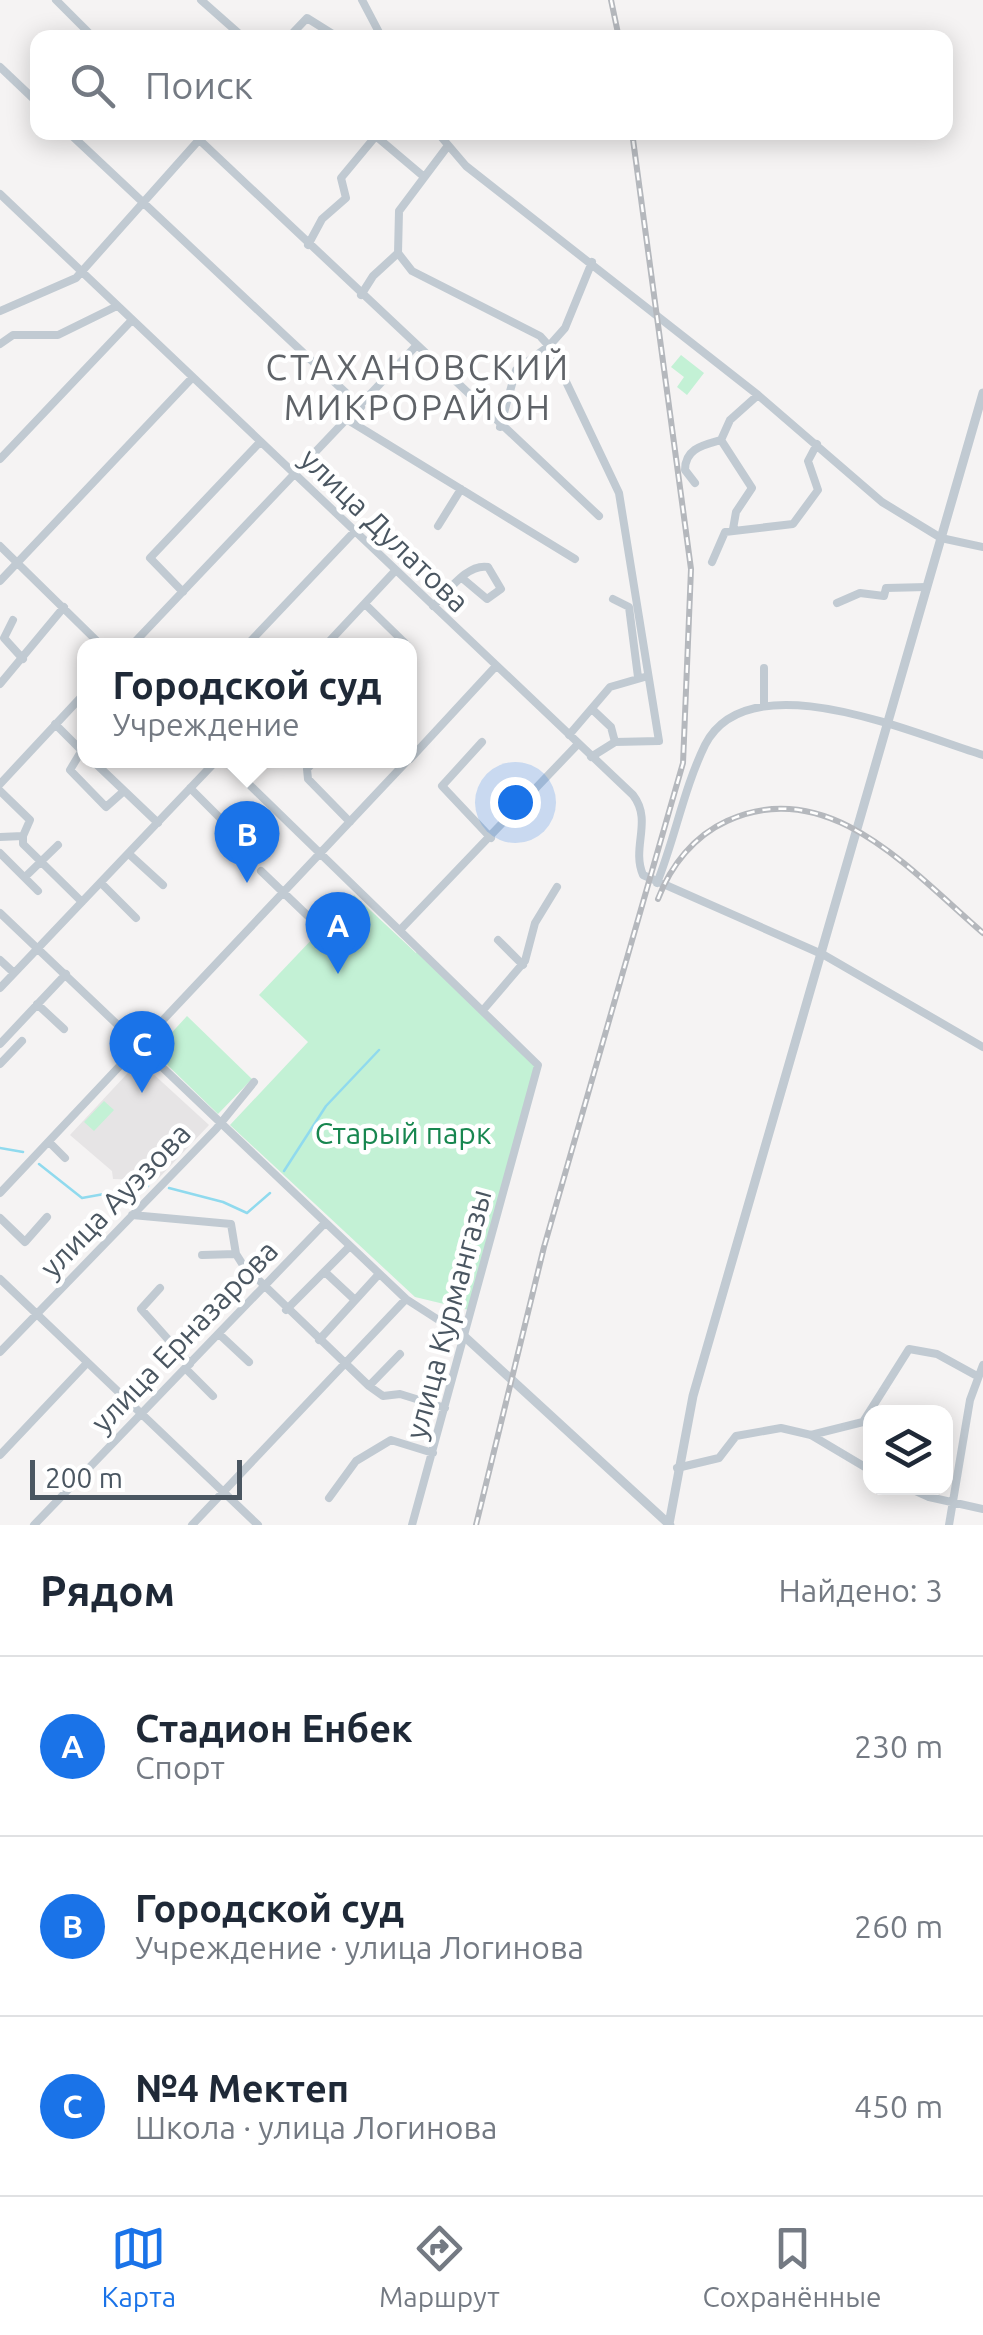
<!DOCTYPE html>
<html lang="ru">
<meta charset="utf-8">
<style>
body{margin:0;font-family:Ubuntu,sans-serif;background:#f2f2f3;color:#1f2937}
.controls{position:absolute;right:30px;bottom:30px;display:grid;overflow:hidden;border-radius:20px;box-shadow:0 5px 25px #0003}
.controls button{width:90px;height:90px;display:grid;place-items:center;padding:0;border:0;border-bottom:2px solid #e0e1e3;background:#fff;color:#1f2937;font:50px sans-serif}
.scale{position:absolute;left:30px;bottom:25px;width:212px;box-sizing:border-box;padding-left:10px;border:5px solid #4a5661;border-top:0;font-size:28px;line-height:35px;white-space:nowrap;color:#4a5661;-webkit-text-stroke:8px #fff;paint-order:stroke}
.you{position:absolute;left:515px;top:802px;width:35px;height:35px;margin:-25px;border:8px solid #fff;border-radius:50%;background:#1a73e8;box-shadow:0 0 0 15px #1a73e833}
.badge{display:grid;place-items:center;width:65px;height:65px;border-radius:50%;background:#1a73e8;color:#fff;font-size:32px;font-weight:700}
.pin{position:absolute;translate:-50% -82px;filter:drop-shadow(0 2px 5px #0008)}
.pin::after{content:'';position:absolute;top:52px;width:35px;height:30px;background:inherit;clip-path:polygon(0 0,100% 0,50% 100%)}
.popup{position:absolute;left:77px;top:638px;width:340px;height:130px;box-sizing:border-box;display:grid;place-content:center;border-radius:20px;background:#fff;filter:drop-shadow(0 2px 8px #0005);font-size:32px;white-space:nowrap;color:#747a83}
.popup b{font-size:38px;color:#1f2937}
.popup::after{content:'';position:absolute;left:50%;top:100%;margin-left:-20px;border:20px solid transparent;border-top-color:#fff}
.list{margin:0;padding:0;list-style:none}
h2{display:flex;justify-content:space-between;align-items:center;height:130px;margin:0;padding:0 40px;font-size:42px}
h2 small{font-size:32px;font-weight:400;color:#747a83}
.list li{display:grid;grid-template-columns:65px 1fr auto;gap:30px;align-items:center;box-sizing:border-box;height:180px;padding:0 40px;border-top:2px solid #e0e1e3}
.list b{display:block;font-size:38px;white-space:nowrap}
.list p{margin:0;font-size:32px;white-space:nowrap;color:#747a83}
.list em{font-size:32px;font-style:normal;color:#747a83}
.icon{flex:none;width:55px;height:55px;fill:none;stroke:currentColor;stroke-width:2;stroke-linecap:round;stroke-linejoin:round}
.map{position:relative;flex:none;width:983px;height:1525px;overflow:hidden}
.search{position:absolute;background:#fff;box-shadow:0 5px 25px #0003;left:30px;right:30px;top:30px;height:110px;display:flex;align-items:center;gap:25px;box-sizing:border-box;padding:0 35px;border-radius:20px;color:#747a83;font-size:38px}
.sheet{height:670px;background:#fff}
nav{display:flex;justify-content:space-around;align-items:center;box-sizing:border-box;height:140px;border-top:2px solid #e0e1e3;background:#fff;font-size:28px;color:#747a83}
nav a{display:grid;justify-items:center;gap:5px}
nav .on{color:#1a73e8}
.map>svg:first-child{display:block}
.education{fill:#e6e4e5}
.green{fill:#c3f1d5}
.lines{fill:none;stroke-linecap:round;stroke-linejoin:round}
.stream{stroke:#90daee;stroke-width:2.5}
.minor{stroke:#c1cad2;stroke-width:8}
.tertiary{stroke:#c1cad2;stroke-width:9}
.rail-casing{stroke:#b5b8bd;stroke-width:6}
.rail{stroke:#fff;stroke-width:2.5;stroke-dasharray:8;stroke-linecap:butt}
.labels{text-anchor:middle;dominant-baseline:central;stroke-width:9;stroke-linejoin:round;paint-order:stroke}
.street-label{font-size:30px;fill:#4a5661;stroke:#fff}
.park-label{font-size:30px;fill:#17864f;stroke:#fff}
.quarter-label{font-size:35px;letter-spacing:2.5px;fill:#5f6368;stroke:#fff}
</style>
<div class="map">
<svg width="983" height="1525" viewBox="0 0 983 1525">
<rect width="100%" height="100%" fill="#f5f3f3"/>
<path class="education" d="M 139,1061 L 209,1125 L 157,1180 L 113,1179 L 112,1171 L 70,1135 Z"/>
<path class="green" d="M 681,355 L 704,373 L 687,395 L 677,387 L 684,377 L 671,367 Z
M 354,895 L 416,953 L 418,949 L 536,1066 L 469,1310 L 415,1297 L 230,1125 L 308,1042 L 259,995 Z
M 187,1016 L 252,1079 L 218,1114 L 154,1052 Z
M 104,1101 L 114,1110 L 94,1131 L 84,1122 Z"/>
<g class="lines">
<path class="stream" d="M 0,1148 L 23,1152
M 39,1164 L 82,1198 L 148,1186
M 284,1171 L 326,1106 L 379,1050
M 169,1188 L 223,1202 L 247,1213 L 270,1193"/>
<path class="minor" d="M 56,0 L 94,38
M 201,0 L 244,38
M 362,0 L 382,38
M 288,38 L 307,18 L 339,38
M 0,67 L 38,103
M 68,132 L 361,407
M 191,132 L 599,516
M 371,132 L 423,176
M 437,132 L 466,166 L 758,395 L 882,502 L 941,538 L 983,547
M 447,147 L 399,211 L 398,253 L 412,271 L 540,336 L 549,346 L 619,493 L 659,741 L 615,742 L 591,757
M 0,194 L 633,795 C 653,821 631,847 643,875 L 824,955 L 983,1047
M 308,245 L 322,219 L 346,198 L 341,178 L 375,137
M 361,295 L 373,276 L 398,253
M 0,311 L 76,278 L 206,132
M 0,344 L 13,335 L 58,335 L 117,306
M 348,420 L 575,559
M 500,427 L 516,370 L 549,346 L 565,328 L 592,262
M 721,440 L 752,488 L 736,512 L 733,529
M 0,459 L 132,320
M 695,483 L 685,470 C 685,448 704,445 721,440 L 730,420 L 758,395
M 438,526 L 461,489
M 0,546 L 102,646
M 712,562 L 725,532 L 793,524 L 818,490 L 808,461 L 817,444
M 0,581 L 192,378
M 183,592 L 150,558 L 260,442
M 613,599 L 629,607 L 638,677
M 837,603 L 860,593 L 884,596 L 886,588 L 927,587
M 365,604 L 408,646
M 433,606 C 448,592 467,563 488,567 L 501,589 L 487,599 L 462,578
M 13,620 L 4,638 L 23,659
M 131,646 L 415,347
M 246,646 L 354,532
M 325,646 L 395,571
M 0,684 L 64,607
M 764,704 L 764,668
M 593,710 L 611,727 L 615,742
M 55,724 L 84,753
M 569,735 L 610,687 L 648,676
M 482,742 L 442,786 L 491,838
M 82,750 L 70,770 L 106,807 L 124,791
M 410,759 L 496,666
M 92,760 L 158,823
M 224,760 L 538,1065 L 412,1525
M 315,760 L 307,769 L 308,779 L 350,822
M 0,784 L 84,694
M 190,788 L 251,849
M 0,791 L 30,820 L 23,836
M 23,836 L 23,844 L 82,902
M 0,837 L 23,836
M 0,853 L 38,891
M 129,854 L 163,885
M 261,871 L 310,918
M 25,877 L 58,845
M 101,883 L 136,918
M 657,883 C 675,838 684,788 705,745 C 749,659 916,735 983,755
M 0,913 L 406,1299 L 465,1337
M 401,929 L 578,744
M 498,940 L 523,965
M 0,960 L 14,973
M 0,988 L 217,760
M 37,1004 L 64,1029
M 484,1009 L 525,961 L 535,923 L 557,887
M 0,1044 L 66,974
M 0,1064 L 22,1041
M 49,1142 L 65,1158
M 0,1193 L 408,760
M 132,1215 L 231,1224 L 236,1254 L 243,1265 L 369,1386 L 383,1396 L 400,1394 L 445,1408
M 0,1218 L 25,1242 L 47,1217
M 202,1255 L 236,1254
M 325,1272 L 355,1300
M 0,1279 L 258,1525
M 160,1288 L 141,1309 L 190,1364
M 286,1310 L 350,1246
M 219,1334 L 249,1362
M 319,1340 L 379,1274
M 0,1352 L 216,1129 L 254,1082
M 186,1369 L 213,1396
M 369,1386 L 400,1354
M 811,1435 L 863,1422 L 909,1349 L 937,1354 L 977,1376
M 0,1455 L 87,1363
M 677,1468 L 719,1458 L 736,1436 L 781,1428 L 811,1435 L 870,1470
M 909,1488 L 929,1497 L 983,1509
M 329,1498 L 356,1461 L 391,1440 L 433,1453
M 34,1525 L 325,1223
M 192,1525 L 406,1299
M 949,1525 L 970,1400 L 983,1365"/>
<path class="tertiary" d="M 465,1337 L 670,1525
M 669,1524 L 693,1396 L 983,393"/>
<g class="rail-casing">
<path id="rail" d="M 611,0 L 619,38
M 658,899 C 671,865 694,836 727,821 C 829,774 912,872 983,933
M 476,1525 L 544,1247 L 683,763 L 691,569 L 632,132"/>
</g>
<use href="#rail" class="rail"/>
</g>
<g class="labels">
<g class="street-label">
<text transform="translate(385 530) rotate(44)">улица Дулатова</text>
<text transform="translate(115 1200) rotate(-46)">улица Ауэзова</text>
<text transform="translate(448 1314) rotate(-75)">улица Курмангазы</text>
<text transform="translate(184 1336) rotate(-46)">улица Ерназарова</text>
</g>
<g class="park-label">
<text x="403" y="1133">Старый парк</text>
</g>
<g class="quarter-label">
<text x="418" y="367">СТАХАНОВСКИЙ<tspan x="418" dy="40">МИКРОРАЙОН</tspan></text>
</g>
</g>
</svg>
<div class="controls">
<button><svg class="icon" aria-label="layers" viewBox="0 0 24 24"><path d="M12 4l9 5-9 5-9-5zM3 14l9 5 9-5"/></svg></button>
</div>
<div class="scale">200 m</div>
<div class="you"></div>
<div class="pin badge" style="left:338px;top:974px">A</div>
<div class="pin badge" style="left:247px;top:883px">B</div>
<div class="popup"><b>Городской суд</b>Учреждение</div>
<div class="pin badge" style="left:142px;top:1093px">C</div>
<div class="search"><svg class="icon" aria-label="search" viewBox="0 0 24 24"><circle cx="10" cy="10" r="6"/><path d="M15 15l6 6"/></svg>Поиск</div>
</div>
<section class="sheet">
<h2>Рядом<small>Найдено: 3</small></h2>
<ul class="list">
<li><span class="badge">A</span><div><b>Стадион Енбек</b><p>Спорт</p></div><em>230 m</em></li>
<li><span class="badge">B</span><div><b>Городской суд</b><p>Учреждение · улица Логинова</p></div><em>260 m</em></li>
<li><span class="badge">C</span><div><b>№4 Мектеп</b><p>Школа · улица Логинова</p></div><em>450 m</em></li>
</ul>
</section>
<nav>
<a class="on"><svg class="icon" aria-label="map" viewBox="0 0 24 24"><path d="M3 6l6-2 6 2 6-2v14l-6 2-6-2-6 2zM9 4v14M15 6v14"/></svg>Карта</a>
<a><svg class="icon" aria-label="directions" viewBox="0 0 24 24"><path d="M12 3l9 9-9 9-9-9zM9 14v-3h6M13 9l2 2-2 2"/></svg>Маршрут</a>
<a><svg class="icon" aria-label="saved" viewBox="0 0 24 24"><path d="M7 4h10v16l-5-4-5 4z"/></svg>Сохранённые</a>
</nav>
